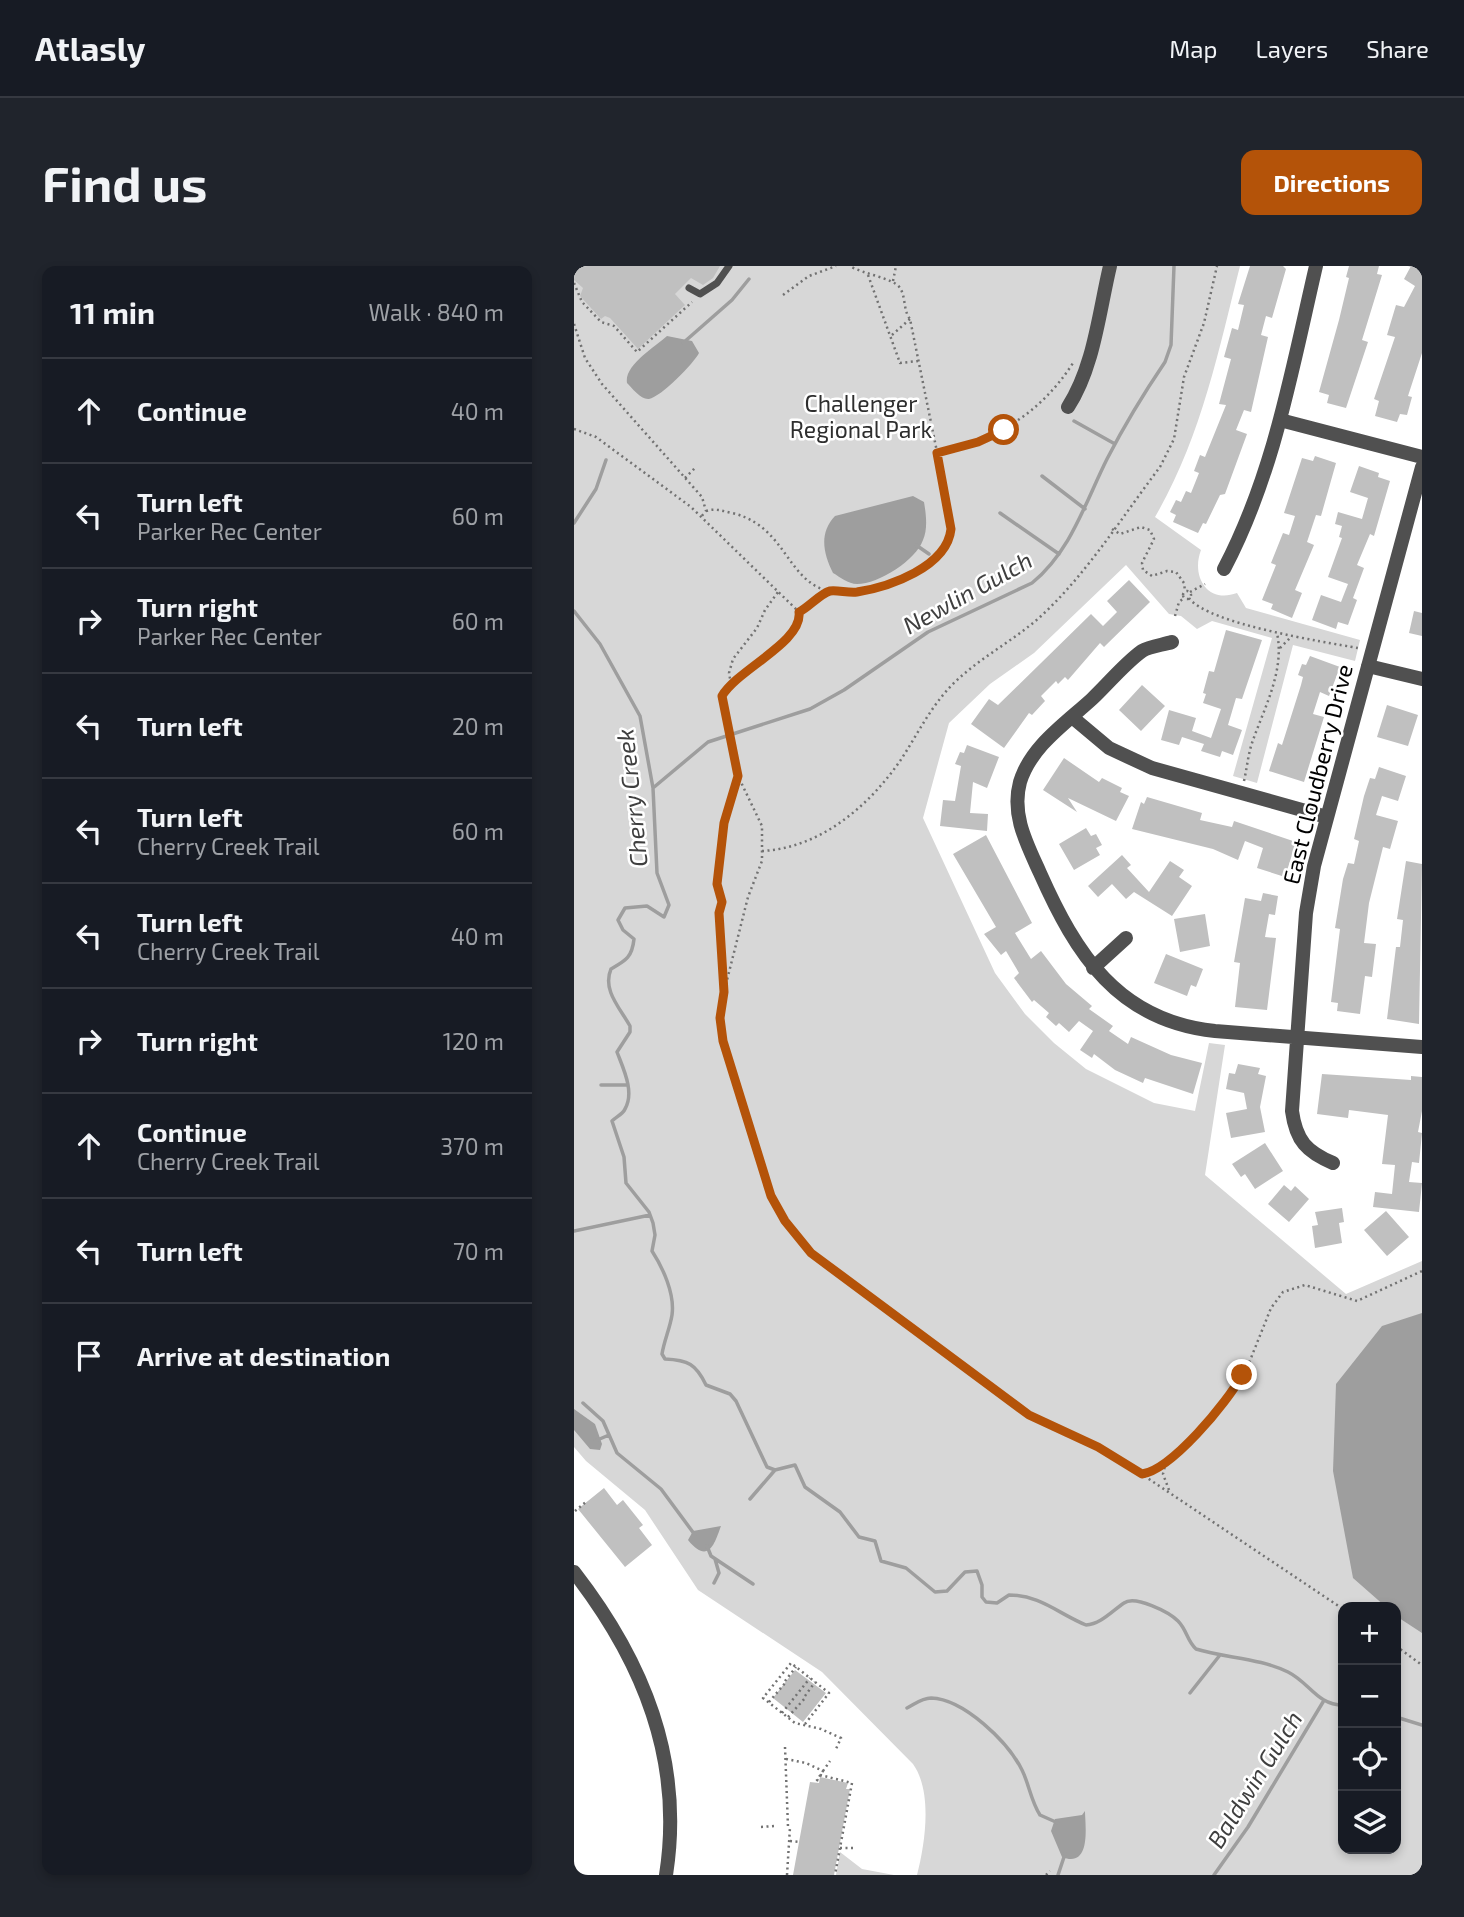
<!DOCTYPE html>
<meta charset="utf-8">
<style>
body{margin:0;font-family:"Exo 2",sans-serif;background:#20242c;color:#f1f3f6}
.controls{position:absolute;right:21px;bottom:21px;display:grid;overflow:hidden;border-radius:14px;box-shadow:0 4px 10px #0003}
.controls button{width:63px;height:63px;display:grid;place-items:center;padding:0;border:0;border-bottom:2px solid #363941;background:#171b24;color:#f1f3f6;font:35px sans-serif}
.stop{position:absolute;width:21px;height:21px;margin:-16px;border:5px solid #b45309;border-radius:50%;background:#fff}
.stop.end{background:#b45309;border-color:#fff;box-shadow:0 2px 7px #0008}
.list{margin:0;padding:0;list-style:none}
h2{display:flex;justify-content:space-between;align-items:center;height:91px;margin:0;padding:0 28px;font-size:30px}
h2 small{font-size:23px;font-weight:400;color:#9ea1a6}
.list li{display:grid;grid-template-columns:46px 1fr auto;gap:21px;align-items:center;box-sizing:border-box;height:105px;padding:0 28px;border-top:2px solid #363941}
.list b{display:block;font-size:26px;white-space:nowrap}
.list p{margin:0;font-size:23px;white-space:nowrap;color:#9ea1a6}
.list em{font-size:23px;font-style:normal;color:#9ea1a6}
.icon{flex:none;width:38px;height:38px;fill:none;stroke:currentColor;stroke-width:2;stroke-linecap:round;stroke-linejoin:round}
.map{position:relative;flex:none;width:848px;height:1609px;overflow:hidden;border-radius:14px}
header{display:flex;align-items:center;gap:42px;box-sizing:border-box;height:98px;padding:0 35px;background:#171b24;border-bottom:2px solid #363941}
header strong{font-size:33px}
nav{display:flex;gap:38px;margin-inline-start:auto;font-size:24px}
.intro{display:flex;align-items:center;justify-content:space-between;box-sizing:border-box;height:168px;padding:0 42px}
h1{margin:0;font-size:49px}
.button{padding:18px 32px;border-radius:14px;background:#b45309;color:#fff;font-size:24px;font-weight:700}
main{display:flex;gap:42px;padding:0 42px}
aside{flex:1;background:#171b24;border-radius:14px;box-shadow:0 4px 10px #0003}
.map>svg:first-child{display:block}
.green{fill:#d7d7d7;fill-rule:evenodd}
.water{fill:#9e9e9e}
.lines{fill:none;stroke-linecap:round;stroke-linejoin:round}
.stream{stroke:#9e9e9e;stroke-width:3.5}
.building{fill:#c0c0c0}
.path{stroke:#727272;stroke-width:2.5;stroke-dasharray:2 3.5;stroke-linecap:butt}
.service{stroke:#505050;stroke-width:7}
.minor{stroke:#505050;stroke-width:14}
.tertiary{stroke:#505050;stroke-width:14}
.route{stroke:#b45309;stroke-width:9}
.labels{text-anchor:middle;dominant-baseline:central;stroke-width:5;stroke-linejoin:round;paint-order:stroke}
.park-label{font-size:23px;fill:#2e2e2e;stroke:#fff}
.street-label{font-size:23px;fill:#000;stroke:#fff}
.water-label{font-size:24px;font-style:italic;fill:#3f3f3f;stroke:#fff}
</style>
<header>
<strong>Atlasly</strong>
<nav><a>Map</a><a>Layers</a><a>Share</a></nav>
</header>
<div class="intro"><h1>Find us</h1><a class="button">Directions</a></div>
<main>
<aside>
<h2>11 min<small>Walk · 840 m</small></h2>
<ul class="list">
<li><svg class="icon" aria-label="ahead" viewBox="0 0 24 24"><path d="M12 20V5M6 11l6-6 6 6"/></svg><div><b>Continue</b></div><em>40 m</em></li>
<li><svg class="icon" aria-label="left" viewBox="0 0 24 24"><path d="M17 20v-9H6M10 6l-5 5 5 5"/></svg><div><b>Turn left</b><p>Parker Rec Center</p></div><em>60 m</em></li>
<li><svg class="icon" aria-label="right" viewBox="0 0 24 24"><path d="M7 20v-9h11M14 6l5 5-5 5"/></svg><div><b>Turn right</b><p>Parker Rec Center</p></div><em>60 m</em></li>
<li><svg class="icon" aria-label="left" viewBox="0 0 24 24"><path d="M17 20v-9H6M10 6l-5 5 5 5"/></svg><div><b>Turn left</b></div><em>20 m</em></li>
<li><svg class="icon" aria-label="left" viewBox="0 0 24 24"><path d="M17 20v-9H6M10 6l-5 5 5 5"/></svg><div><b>Turn left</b><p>Cherry Creek Trail</p></div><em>60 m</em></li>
<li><svg class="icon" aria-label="left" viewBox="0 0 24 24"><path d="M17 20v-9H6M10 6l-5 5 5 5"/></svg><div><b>Turn left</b><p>Cherry Creek Trail</p></div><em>40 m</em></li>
<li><svg class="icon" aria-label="right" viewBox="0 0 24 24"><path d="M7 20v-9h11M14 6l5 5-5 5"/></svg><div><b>Turn right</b></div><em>120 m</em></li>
<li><svg class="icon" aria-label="ahead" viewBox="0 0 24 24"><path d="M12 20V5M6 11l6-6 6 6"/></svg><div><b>Continue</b><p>Cherry Creek Trail</p></div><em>370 m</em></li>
<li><svg class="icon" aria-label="left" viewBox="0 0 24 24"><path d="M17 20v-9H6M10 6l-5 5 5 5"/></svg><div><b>Turn left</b></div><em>70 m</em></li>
<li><svg class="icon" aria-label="arrive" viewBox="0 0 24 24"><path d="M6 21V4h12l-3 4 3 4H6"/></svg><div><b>Arrive at destination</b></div></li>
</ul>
</aside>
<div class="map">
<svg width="848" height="1609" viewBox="0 0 848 1609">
<rect width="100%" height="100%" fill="#fff"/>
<path class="green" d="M 0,0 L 666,0 C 644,87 627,172 581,251 L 627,284 C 617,310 633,338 663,327 L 672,342 L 786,374 L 781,395 L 719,379 L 683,517 L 659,510 L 698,372 L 638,355 L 623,363 L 607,350 L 595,348 L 552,299 L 460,387 L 416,418 L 375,457 L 349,552 L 421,707 L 451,748 L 480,777 L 512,803 L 580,837 L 621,845 L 635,777 L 651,779 L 631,909 L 772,1028 L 848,995 L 848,1609 L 343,1609 C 351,1578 359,1526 339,1498 L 248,1406 L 124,1324 L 71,1244 L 12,1195 L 0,1181 ZM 769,1341 L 822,1341 L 822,1583 L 769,1583 Z
M 266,1586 L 288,1603 L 320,1609 L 262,1609 Z"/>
<path class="water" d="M 93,70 L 118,75 L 125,87 C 120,97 87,131 75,133 C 67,134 58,122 53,117 C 50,99 81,81 93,70 Z
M 339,230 L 350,236 C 352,248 354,263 349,274 C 342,294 305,318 283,318 C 274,318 266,311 259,307 C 249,287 245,267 261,250 Z
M 848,1047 L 848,1367 L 822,1350 L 822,1341 L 812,1341 L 779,1312 L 759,1205 L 762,1118 L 808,1060 Z
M 0,1143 L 21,1158 L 28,1178 L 26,1184 L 16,1183 L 0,1164 Z
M 147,1260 C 141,1276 135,1300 114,1274 L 119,1265 Z
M 511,1545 C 511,1558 518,1603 488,1591 L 477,1565 L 481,1553 L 508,1549 Z"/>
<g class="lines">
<path class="stream" d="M 109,77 L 158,34 L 175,13
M 500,155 L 541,178
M 468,210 L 511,243
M 426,247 L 485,288
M 0,257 L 22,223 L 32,194
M 342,279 L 355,288
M 0,345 L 26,378 L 66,450 L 79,522 L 83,607 L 95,639 L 90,651 L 73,640 L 51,642 L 44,654 L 49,664 L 60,673 C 58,692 51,695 37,703 C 28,724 46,742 56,760 L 56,766 L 43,786 C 49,802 61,826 51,843 C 49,848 42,851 38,855 L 50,891 L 52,917 L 75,946 L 79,957 L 81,969 L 78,985 C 89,1002 101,1028 98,1049 C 96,1062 90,1075 88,1088 L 91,1093 C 114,1094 122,1098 132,1119 L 156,1128 L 162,1135 L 193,1201 L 201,1204 L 221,1199 L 231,1221 L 266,1246 L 285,1271 L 301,1275 L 307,1295 L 332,1302 L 361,1326 L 373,1325 L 391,1306 L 403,1305 L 408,1319 L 408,1331 L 412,1336 L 423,1337 L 435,1329 C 466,1329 485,1348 512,1359 C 527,1358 538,1345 550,1337 C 561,1329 595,1346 604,1355 C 613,1364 613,1375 622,1383 C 651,1392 686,1392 714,1406 C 736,1417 743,1439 769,1439
M 79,522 L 134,476 L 236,443 L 270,424 L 354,366 L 458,317 C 497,285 511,237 533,193 C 550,160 570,127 591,96 L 597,79 L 600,0
M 27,819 L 52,819
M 0,965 L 76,949
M 9,1137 L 29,1155 L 43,1187 L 87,1223 L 121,1269
M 21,1175 L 35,1169
M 176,1233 L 201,1204
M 133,1280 L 137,1290 L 179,1318
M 140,1317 L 145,1307 L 141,1293
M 616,1427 L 646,1389
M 333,1442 C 341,1438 348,1432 357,1432 C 390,1433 434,1476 448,1504 C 455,1518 457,1535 466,1549 L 484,1557
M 822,1451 L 848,1459
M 484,1609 L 491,1588
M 640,1609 L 674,1561 L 749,1436"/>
</g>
<path class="building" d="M 0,0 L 146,0 L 139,12 L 129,19 L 117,12 L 101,28 L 111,39 L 64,83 L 36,52 L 31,50 L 27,53 L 6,30 L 9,22 L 0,14 Z
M 676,0 L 709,0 L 712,3 L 698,52 L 692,50 L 687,69 L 694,71 L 677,146 L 670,144 L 662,164 L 673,168 L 651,228 L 646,229 L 632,258 L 629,257 L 624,267 L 599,256 L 602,249 L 596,246 L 602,234 L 607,236 L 612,225 L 617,227 L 625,207 L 620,205 L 626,189 L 631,191 L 652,139 L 645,138 L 657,93 L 650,91 L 658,62 L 664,64 L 670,39 L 664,38 Z
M 775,0 L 805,0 L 803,8 L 808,9 L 788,74 L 794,76 L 772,142 L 753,137 L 755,129 L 745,126 L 765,54 L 775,12 L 772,11 Z
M 837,0 L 848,0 L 848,87 L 834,130 L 838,131 L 833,149 L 826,148 L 823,156 L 801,150 L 805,135 L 800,133 L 821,71 L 813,69 L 822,39 L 830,41 L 841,20 L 830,13 Z
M 741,190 L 762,197 L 747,250 L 742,249 L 733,276 L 740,279 L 721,324 L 728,327 L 718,352 L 697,343 L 699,338 L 688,334 L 702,299 L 697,297 L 709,267 L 715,269 L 721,250 L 710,247 L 728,192 L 739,195 Z
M 785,200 L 805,207 L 804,211 L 816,215 L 800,270 L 796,268 L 783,299 L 790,302 L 779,332 L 783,334 L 774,359 L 764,356 L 762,363 L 738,354 L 747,329 L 767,336 L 774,318 L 754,311 L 768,272 L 765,271 L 768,260 L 761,258 L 764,246 L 788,253 L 794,232 L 776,226 Z
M 555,314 L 576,336 L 530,381 L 526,377 L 494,414 L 491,411 L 484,418 L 482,415 L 467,430 L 471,435 L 458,449 L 455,447 L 430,482 L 397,458 L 415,433 L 424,439 L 517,348 L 529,360 L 543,346 L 533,335 Z
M 840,345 L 848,347 L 848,370 L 835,367 Z
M 652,364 L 688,374 L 668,433 L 662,432 L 654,459 L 668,464 L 659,489 L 648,485 L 646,491 L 627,485 L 630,478 L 608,471 L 605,479 L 587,474 L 595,444 L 622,452 L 618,465 L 637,472 L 647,443 L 629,437 L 632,428 L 629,427 L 635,405 L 640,406 Z
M 736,390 L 766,401 L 755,430 L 746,426 L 739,448 L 750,451 L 730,516 L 695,505 L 704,477 L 708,479 L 727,419 L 729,411 L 724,409 L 728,398 L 732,399 Z
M 568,419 L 591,440 L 567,465 L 545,444 Z
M 813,439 L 844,449 L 834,480 L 803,471 Z
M 393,479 L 425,491 L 413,522 L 399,516 L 396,547 L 414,548 L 413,565 L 366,560 L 369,534 L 381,535 L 387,500 L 381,498 L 386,486 L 390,487 Z
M 490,492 L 525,516 L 528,512 L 548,522 L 546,526 L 555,530 L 542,555 L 494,532 L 503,546 L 469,524 Z
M 805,501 L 832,510 L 824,535 L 808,530 L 802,549 L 824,555 L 816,583 L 809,581 L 795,637 L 790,677 L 802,678 L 798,711 L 791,710 L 786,748 L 763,745 L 764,737 L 757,736 L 766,663 L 761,662 L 769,613 L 774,597 L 780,598 L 785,575 L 780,573 L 790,530 L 796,512 L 801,513 Z
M 573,531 L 628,547 L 626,554 L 658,561 L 660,555 L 722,576 L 711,611 L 683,602 L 689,582 L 671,575 L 664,594 L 639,583 L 558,563 L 567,536 L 570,538 Z
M 512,562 L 517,570 L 522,568 L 528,579 L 522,582 L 526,589 L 500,604 L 485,578 Z
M 412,569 L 458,657 L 441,667 L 457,693 L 467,685 L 492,718 L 518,740 L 515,743 L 539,760 L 535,765 L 554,778 L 557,771 L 597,789 L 628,797 L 619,828 L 571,812 L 569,817 L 541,804 L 520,788 L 518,792 L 506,784 L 519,765 L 505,755 L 495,766 L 485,757 L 482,760 L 472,751 L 475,747 L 460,734 L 458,736 L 440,712 L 445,707 L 432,685 L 427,689 L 410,668 L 422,661 L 379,588 Z
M 548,589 L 557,599 L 553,602 L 575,626 L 596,595 L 610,604 L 605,611 L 618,620 L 598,650 L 560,626 L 552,633 L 538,618 L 524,631 L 514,620 Z
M 832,595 L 848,598 L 845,758 L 813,753 L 822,681 L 826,681 L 829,654 L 823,653 Z
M 689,627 L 704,630 L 701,649 L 695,648 L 691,671 L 702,672 L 693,744 L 661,741 L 666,697 L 660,696 L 671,632 L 687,635 Z
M 631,648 L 636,680 L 606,686 L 600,653 Z
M 592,688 L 629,703 L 622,721 L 617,719 L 613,730 L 580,717 Z
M 664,798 L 686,802 L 684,808 L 692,810 L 686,841 L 691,866 L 657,872 L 652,847 L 673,843 L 670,827 L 652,823 L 655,807 L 661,808 Z
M 748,808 L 837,814 L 837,810 L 848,811 L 848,845 L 844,866 L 848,867 L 845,897 L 838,896 L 835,916 L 848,917 L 845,946 L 799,941 L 801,926 L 818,928 L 821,899 L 808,898 L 814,849 L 775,844 L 774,852 L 743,848 Z
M 691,877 L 709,905 L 681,923 L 671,908 L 667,911 L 658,898 Z
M 710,919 L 717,925 L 721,920 L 735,933 L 715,956 L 694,938 Z
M 768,942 L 770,956 L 765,957 L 768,977 L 741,982 L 738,960 L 744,959 L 741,946 Z
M 812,945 L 835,971 L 813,990 L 790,964 Z
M 30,1222 L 43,1239 L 49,1234 L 69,1259 L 65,1262 L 78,1279 L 51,1301 L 4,1243 Z
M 221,1404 L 252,1427 L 229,1456 L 199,1432 Z
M 246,1511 L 274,1517 L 272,1523 L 276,1523 L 260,1609 L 219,1609 L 236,1516 L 245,1517 Z"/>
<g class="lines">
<path class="path" d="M 294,9 L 326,97 L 344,95
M 319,15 L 322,0
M 0,17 L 8,36 L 27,56 L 40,60 L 63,86 L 118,36
M 209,29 L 235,10 L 262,0
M 0,58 L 11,92 L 28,118 L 128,231 L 132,245 L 127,251
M 318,69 L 336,53
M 0,163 L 22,171 L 117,241 L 225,346 L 225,358 L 219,368 L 164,411 L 148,430 L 164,510 L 188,560 L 188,595 L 174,631 L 150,726 L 147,763 L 197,930 L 226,976 L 263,1009 L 455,1149 L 545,1193 L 769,1343
M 363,187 C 421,175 467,147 499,97
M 111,212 L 121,202
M 132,245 C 141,242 149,245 158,247 C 230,264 206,355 313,318 C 336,310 361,296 375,276 L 376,250 L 336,53 C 329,44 332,31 326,22 C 320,12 288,8 276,0
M 538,263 L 546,268 L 567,261 L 576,264 L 580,273 L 568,297 L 569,304 L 578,310 L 593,305 L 602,306 L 610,317 L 611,325
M609 329a4 4 0 1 1 8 0a4 4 0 1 1-8 0Z
M 616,326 L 631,318
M 615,332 C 634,358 750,376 784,382
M 225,346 L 255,325
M 601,350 L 605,336 L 610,332
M 706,382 L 718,370
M 157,418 L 155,407 L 159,393 L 183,362 L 191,344 L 204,326
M 670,515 C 673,502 674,489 678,477 C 690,442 711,405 703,367
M 188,585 C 246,582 294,541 326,495 C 344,468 357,439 381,416 C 407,391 439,375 466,351 C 512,309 548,251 586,201 L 600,173 L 610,111 L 630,57 L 643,0
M 150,723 L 145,647 C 147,635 142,627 143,615 C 145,579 153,544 164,510
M 568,1208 L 591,1200
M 595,1224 L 589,1208 L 591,1200 L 658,1126 L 675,1097 L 697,1042 L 709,1026 L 731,1019 L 783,1035 L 848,1005
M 1,1245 L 13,1235
M 822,1380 L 848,1399
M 211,1415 L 222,1401
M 231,1430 L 241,1416
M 195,1436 L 212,1416
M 208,1447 L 236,1412
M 214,1451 L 232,1431
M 231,1458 L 255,1427 L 217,1397 L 189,1432 L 221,1457 L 247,1463 L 267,1472 L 262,1483
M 211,1481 L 214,1561
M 212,1493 L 232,1497 L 249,1505 L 243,1514 L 246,1515
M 249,1505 L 256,1495
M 246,1509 L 278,1517 L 261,1609
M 187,1561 L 201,1560
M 216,1575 L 226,1576
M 266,1582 L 279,1582
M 213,1609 L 216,1561
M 472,1609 L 476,1605"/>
<path class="service" d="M 115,22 L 126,28 L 143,17 L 155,0"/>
<path class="minor" d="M 494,141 C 520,101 525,46 536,0
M 706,154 L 848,191
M 650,303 C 700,208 718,103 742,0
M 598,376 C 589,379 576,380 568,385 C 550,398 534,418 518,433 C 492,457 457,480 446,516 C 437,549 453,578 466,607 C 502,688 544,755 641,765 L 848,781
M 794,400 L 848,413
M 498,451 L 535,482 L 578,502 L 753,551
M 519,702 L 552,672
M 759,897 C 733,886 722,875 718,845 L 732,647 L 740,600 L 848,201"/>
<path class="tertiary" d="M 0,1306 C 69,1395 110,1494 92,1609"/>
</g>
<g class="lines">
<path class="route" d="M 430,164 L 404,176 L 363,187 L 377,263 C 373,301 315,321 283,326 C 274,327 264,324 256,325 C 247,327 234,342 225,346 C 229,376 164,403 148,430 L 164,510 L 150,557 L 143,618 L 148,636 L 145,647 L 150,726 L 146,752 L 149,775 L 197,930 L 211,955 L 237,987 L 455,1149 L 524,1181 L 568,1208 C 597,1204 653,1137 668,1109"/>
</g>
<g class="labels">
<g class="park-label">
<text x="287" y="137">Challenger<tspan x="287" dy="26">Regional Park</tspan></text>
</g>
<g class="street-label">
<text transform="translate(743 508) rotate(-76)">East Cloudberry Drive</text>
</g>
<g class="water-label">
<text transform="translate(393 326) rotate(-29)">Newlin Gulch</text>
<text transform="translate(57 532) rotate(-96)">Cherry Creek</text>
<text transform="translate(680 1513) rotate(-58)">Baldwin Gulch</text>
</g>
</g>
</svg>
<div class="controls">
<button>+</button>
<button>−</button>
<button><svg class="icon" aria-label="locate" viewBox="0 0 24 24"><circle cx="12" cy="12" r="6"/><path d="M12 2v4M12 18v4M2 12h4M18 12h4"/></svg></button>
<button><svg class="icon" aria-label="layers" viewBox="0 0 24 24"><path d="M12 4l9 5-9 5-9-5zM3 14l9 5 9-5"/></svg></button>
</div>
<div class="stop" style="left:430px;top:164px"></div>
<div class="stop end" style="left:668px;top:1109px"></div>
</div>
</main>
